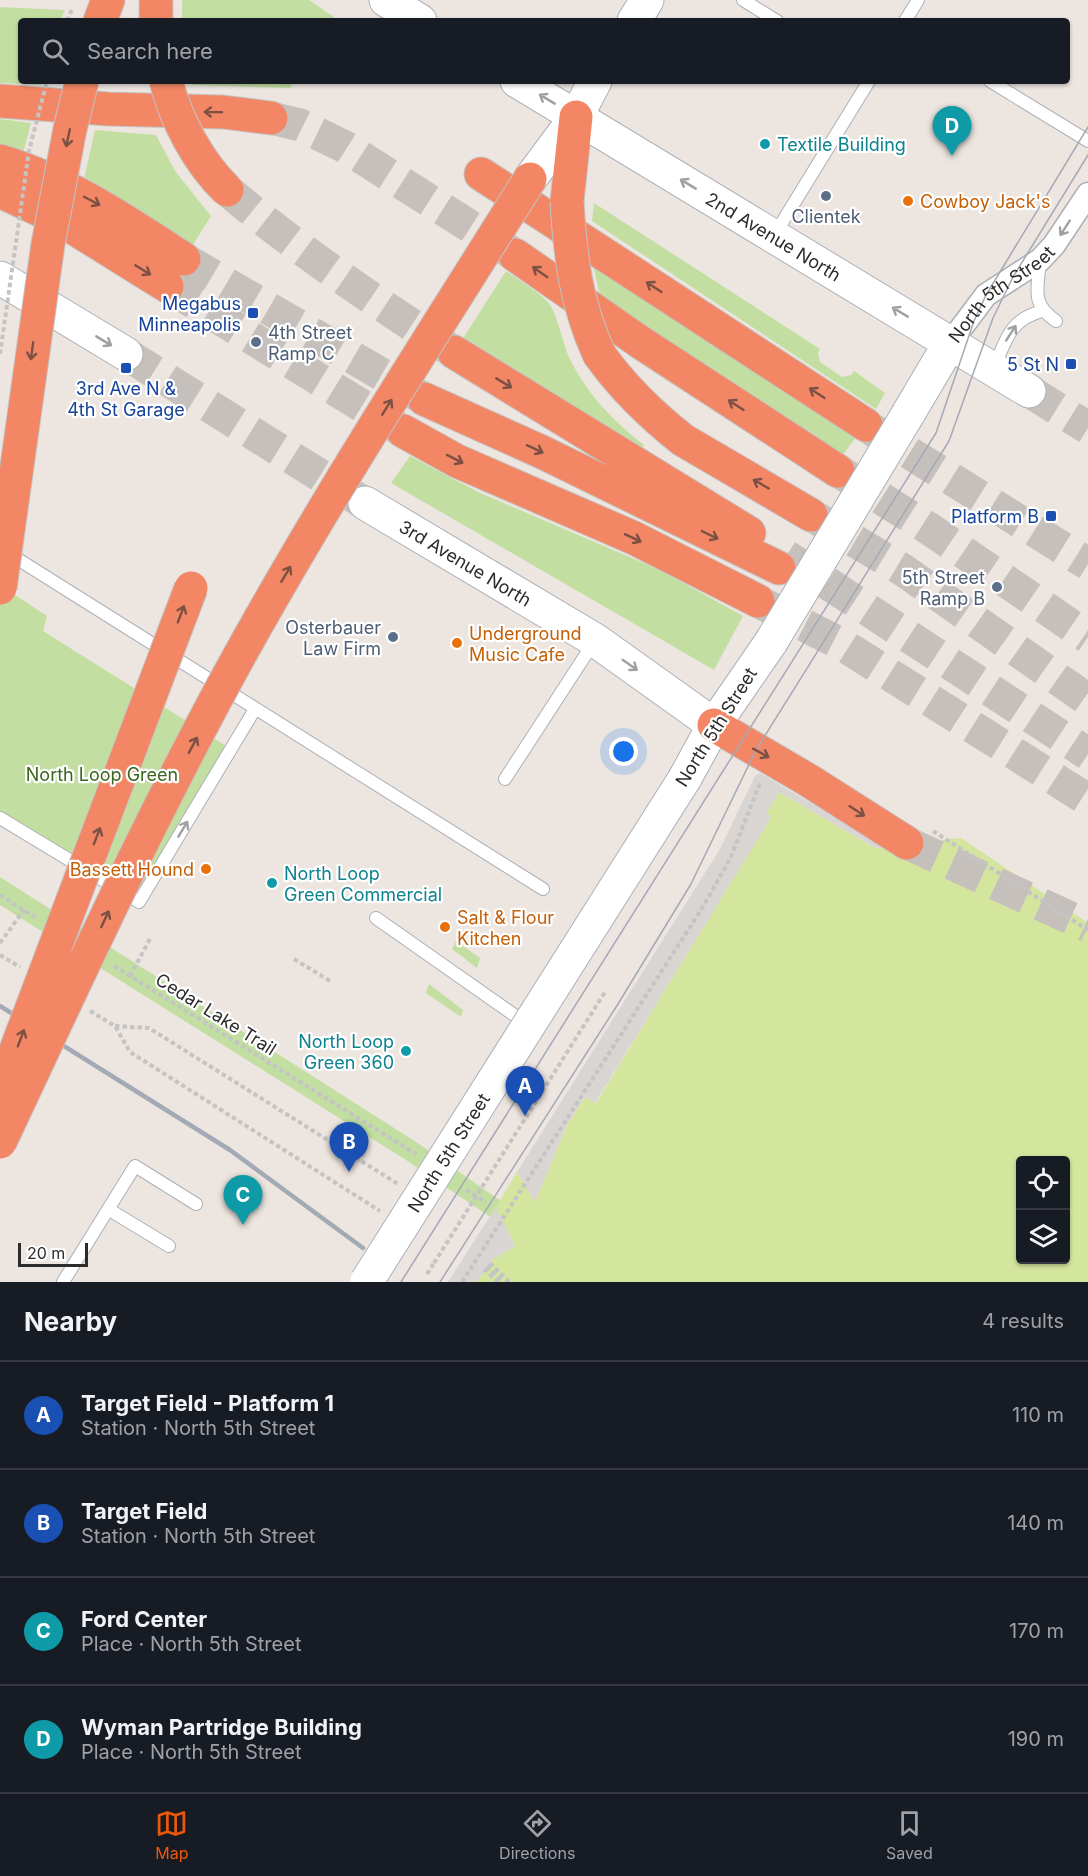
<!DOCTYPE html>
<meta charset="utf-8">
<style>
body{margin:0;font-family:Inter,sans-serif;background:#20242c;color:#f1f3f6}
.controls{position:absolute;right:18px;bottom:18px;display:grid;overflow:hidden;border-radius:6px;box-shadow:0 2px 4px #0004}
.controls button{width:54px;height:54px;display:grid;place-items:center;padding:0;border:0;border-bottom:2px solid #363941;background:#171b24;color:#f1f3f6;font:30px sans-serif}
.scale{position:absolute;left:18px;bottom:15px;width:70px;box-sizing:border-box;padding-left:6px;border:3px solid #2c2c2c;border-top:0;font-size:16px;line-height:21px;white-space:nowrap;color:#2c2c2c;-webkit-text-stroke:4px #fff;paint-order:stroke}
.you{position:absolute;left:624px;top:752px;width:21px;height:21px;margin:-15px;border:4px solid #fff;border-radius:50%;background:#1a73e8;box-shadow:0 0 0 9px #1a73e833}
.badge{display:grid;place-items:center;width:39px;height:39px;border-radius:50%;background:#ea580c;color:#fff;font-size:20px;font-weight:700}
.pin{position:absolute;translate:-50% -50px;filter:drop-shadow(0 2px 3px #0008)}
.pin::after{content:'';position:absolute;top:32px;width:21px;height:18px;background:inherit;clip-path:polygon(0 0,100% 0,50% 100%)}
.list{margin:0;padding:0;list-style:none}
h2{display:flex;justify-content:space-between;align-items:center;height:78px;margin:0;padding:0 24px;font-size:26px}
h2 small{font-size:20px;font-weight:400;color:#9ea1a6}
.list li{display:grid;grid-template-columns:39px 1fr auto;gap:18px;align-items:center;box-sizing:border-box;height:108px;padding:0 24px;border-top:2px solid #363941}
.list b{display:block;font-size:22px;white-space:nowrap}
.list p{margin:0;font-size:20px;white-space:nowrap;color:#9ea1a6}
.list em{font-size:20px;font-style:normal;color:#9ea1a6}
.icon{flex:none;width:33px;height:33px;fill:none;stroke:currentColor;stroke-width:2;stroke-linecap:round;stroke-linejoin:round}
.map{position:relative;flex:none;width:1088px;height:1282px;overflow:hidden}
.search{position:absolute;background:#171b24;box-shadow:0 2px 4px #0004;left:18px;right:18px;top:18px;height:66px;display:flex;align-items:center;gap:15px;box-sizing:border-box;padding:0 21px;border-radius:6px;color:#9ea1a6;font-size:22px}
.sheet{height:510px;background:#171b24}
nav{display:flex;justify-content:space-around;align-items:center;box-sizing:border-box;height:84px;border-top:2px solid #363941;background:#171b24;font-size:16px;color:#9ea1a6}
nav a{display:grid;justify-items:center;gap:3px}
nav .on{color:#ea580c}
.map>svg:first-child{display:block}
.green{fill:#c2dfa1}
.pitch{fill:#d4e59d;fill-rule:evenodd}
.plaza{fill:#d9d5d2}
.lines{fill:none;stroke-linecap:round;stroke-linejoin:round}
.secondary-tunnel{stroke:#c6c0bc;stroke-width:33;stroke-dasharray:33 16;stroke-linecap:butt}
.highway-tunnel{stroke:#c6c0bc;stroke-width:33;stroke-dasharray:33 16;stroke-linecap:butt}
.lane-casing{stroke:#acb0b7;stroke-width:14}
.street-casing{stroke:#acb0b7;stroke-width:25}
.secondary-casing{stroke:#acb0b7;stroke-width:35}
.highway-casing{stroke:#c4c4c4;stroke-width:35}
.path{stroke:#c4c4c4;stroke-width:4;stroke-dasharray:4.5 3;stroke-linecap:butt}
.lane{stroke:#fff;stroke-width:12}
.street{stroke:#fff;stroke-width:22}
.secondary{stroke:#fff;stroke-width:33}
.highway{stroke:#f38765;stroke-width:33}
.tram{stroke:#a3a9b5;stroke-width:1.5}
.rail{stroke:#a3a9b5;stroke-width:4.5}
.secondary-bridge-casing{stroke:#acb0b7;stroke-width:35;stroke-linecap:butt}
.highway-bridge-casing{stroke:#c4c4c4;stroke-width:35;stroke-linecap:butt}
.path-bridge{stroke:#c4c4c4;stroke-width:4;stroke-dasharray:4.5 3;stroke-linecap:butt}
.secondary-bridge{stroke:#fff;stroke-width:33}
.highway-bridge{stroke:#f38765;stroke-width:33}
.oneway{stroke:#a0a0a0}
.oneway2{stroke:#7c5043}
.culture-dot{fill:#0f9aa8;stroke:#fff;stroke-width:2}
.service-dot{fill:#5c6f8a;stroke:#fff;stroke-width:2}
.food-dot{fill:#e8710a;stroke:#fff;stroke-width:2}
.transit-dot{fill:#1a4fb4;stroke:#fff;stroke-width:2}
.labels{text-anchor:middle;dominant-baseline:central;stroke-width:4.5;stroke-linejoin:round;paint-order:stroke}
.culture-label{font-size:18px;fill:#0d838f;stroke:#fff;text-anchor:start}
.food-label{font-size:18px;fill:#c56008;stroke:#fff;text-anchor:start}
.service-label{font-size:18px;fill:#4e5e75;stroke:#fff;text-anchor:end}
.street-label{font-size:18px;fill:#2c2c2c;stroke:#fff}
.transit-label{font-size:18px;fill:#164399;stroke:#fff;text-anchor:end}
.park-label{font-size:18px;fill:#3c6520;stroke:#fff}
</style>
<div class="map">
<svg width="1088" height="1282" viewBox="0 0 1088 1282">
<rect width="100%" height="100%" fill="#ede5e0"/>
<path class="green" d="M 182,0 L 309,0 L 334,17 L 331,21 L 182,21 Z
M 0,7 L 65,10 L 60,21 L 21,21 L 21,81 L 42,81 L 41,85 L 0,83 Z
M 192,81 L 294,81 L 290,88 L 193,85 Z
M 0,119 L 31,123 L 21,161 L 0,154 Z
M 95,130 L 156,135 L 175,171 L 211,216 L 189,251 L 82,188 Z
M 594,203 L 820,349 L 818,354 L 820,362 L 842,377 L 851,375 L 854,371 L 885,393 L 876,409 L 592,221 Z
M 591,256 L 858,434 L 838,462 L 603,309 Z
M 506,271 C 517,279 543,294 550,305 C 557,315 563,343 569,357 C 586,393 613,421 644,445 L 642,449 L 462,340 Z
M 410,456 L 478,492 L 660,570 L 743,616 L 714,670 L 391,483 Z
M 0,585 L 47,616 L 43,631 L 231,749 L 139,902 L 0,818 Z
M 0,877 L 416,1142 L 583,1258 L 575,1274 L 406,1160 L 0,905 Z
M 456,941 L 480,958 L 477,968 L 452,949 Z
M 429,984 L 463,1010 L 461,1017 L 426,993 Z"/>
<path class="pitch" d="M 779,792 L 875,848 L 961,838 L 1088,923 L 1088,1282 L 477,1282 L 492,1260 L 515,1246 L 496,1207 L 517,1172 L 535,1202 L 566,1127 L 585,1097 L 596,1103 L 770,818 L 767,812 ZM 1020,1160 L 1066,1160 L 1066,1260 L 1020,1260 Z"/>
<path class="plaza" d="M 760,773 L 885,847 L 875,848 L 779,792 L 767,812 L 771,818 L 595,1103 L 585,1097 L 566,1127 L 535,1202 L 517,1172 L 720,849 L 755,776 Z
M 496,1207 L 515,1246 L 492,1260 L 477,1282 L 448,1282 Z"/>
<g class="lines">
<path class="secondary-tunnel" d="M 126,354 L 361,501
M 1029,391 L 1088,428"/>
<path class="highway-tunnel" d="M 271,118 L 300,125 L 345,147 L 515,255
M 227,190 C 298,250 375,302 454,352
M 184,259 L 424,399
M 167,286 L 403,431
M 868,427 L 1088,564
M 840,472 L 931,530 L 1088,637
M 813,516 L 903,570 L 1088,700
M 786,556 L 1088,754
M 761,603 L 843,645 L 1088,800
M 907,843 L 1088,926"/>
<g class="lane-casing">
<path id="lane" d="M 743,0 L 777,21
M 905,21 L 918,0
M 990,81 L 1088,141
M 775,234 L 869,81
M 1040,260 C 1038,289 1030,303 1056,321
M 994,368 C 1006,340 1009,320 1042,311
M 8,553 L 543,889
M 505,779 L 594,642
M 0,818 L 139,902 L 255,709
M 376,918 L 527,1024
M 108,1209 L 169,1246
M 63,1282 L 135,1166 L 196,1204"/>
</g>
<g class="street-casing">
<g id="street">
<path id="s1" d="M 950,343 L 986,295 L 1040,260 L 1054,245 L 1088,194"/>
</g>
</g>
<g class="secondary-casing">
<g id="secondary">
<path d="M 386,0 L 420,21"/>
<path d="M 634,21 L 647,0"/>
<path id="s2" d="M 517,81 L 1029,391"/>
<path d="M 530,179 L 576,117 L 595,81"/>
<path d="M 0,278 L 126,354"/>
<path d="M 908,414 L 950,343"/>
<path id="s3" d="M 365,503 L 595,640 L 714,725"/>
<path d="M 685,778 L 714,725 L 771,642"/>
</g>
</g>
<g class="highway-casing">
<path id="highway" d="M 100,21 L 108,0
M 156,21 L 156,0
M 0,101 L 108,109 L 223,112 L 271,118
M 0,161 C 67,181 126,221 184,259
M 481,174 L 866,425
M 0,191 L 61,220 L 167,286
M 567,201 L 576,117
M 515,255 L 640,342 L 838,471
M 454,352 L 749,533
M 599,354 C 623,388 650,414 683,440 L 811,515
M 424,399 L 542,452 L 779,568
M 403,431 L 457,461 L 634,538 L 758,601
M 714,725 L 808,780 L 907,843"/>
</g>
<path class="path" d="M 67,21 L 72,9
M 933,831 L 1088,930
M 0,895 L 36,918
M 0,943 L 24,910
M 0,955 L 20,967
M 294,959 L 330,981
M 114,966 L 416,1154
M 130,976 L 151,937
M 90,1011 L 115,1026 L 130,1052 L 380,1211
M 115,1026 L 149,1028 L 398,1184
M 466,1190 L 486,1202
M 490,1263 L 509,1282
M 487,1266 L 503,1282
M 484,1269 L 498,1282
M 427,1274 L 434,1263
M 462,1282 L 701,910 L 730,859 L 760,783"/>
<use href="#lane" class="lane"/>
<use href="#street" class="street"/>
<use href="#secondary" class="secondary"/>
<use href="#highway" class="highway"/>
<path class="tram" d="M 401,1282 L 936,433 L 974,321 L 986,295 L 1088,127
M 440,1282 L 618,1004 L 691,884 L 756,750 L 949,441 L 993,318 L 1013,277 L 1088,155"/>
<path class="rail" d="M 0,1006 L 230,1150 L 363,1248"/>
<g class="secondary-bridge-casing">
<g id="secondary-bridge">
<path d="M 771,642 L 908,414"/>
<path id="s4" d="M 367,1281 L 685,778"/>
</g>
</g>
<g class="highway-bridge-casing">
<path id="highway-bridge" d="M 166,81 C 176,120 198,162 227,190
M 567,201 C 570,255 576,304 599,354
M 0,588 L 48,244 L 70,129 L 82,81
M 0,1092 L 191,588
M 0,1142 C 86,959 170,774 272,598 C 354,455 443,318 530,179"/>
</g>
<path class="path-bridge" d="M 0,354 L 29,151 L 47,81
M 434,1263 L 605,992"/>
<use href="#secondary-bridge" class="secondary-bridge"/>
<use href="#highway-bridge" class="highway-bridge"/>
</g>
<defs><path id="oneway-shaft" d="M-6 0H5M1.5-3L5.5 0L1.5 3" fill="none" stroke-width="1.6" stroke-linecap="round" stroke-linejoin="round" transform="scale(1.5)"/></defs>
<g class="oneway">
<use href="#oneway-shaft" transform="translate(547 99) rotate(-149)"/>
<use href="#oneway-shaft" transform="translate(688 184) rotate(-149)"/>
<use href="#oneway-shaft" transform="translate(1065 228) rotate(123)"/>
<use href="#oneway-shaft" transform="translate(900 312) rotate(-149)"/>
<use href="#oneway-shaft" transform="translate(1011 333) rotate(-57)"/>
<use href="#oneway-shaft" transform="translate(104 341) rotate(31)"/>
<use href="#oneway-shaft" transform="translate(630 665) rotate(35)"/>
<use href="#oneway-shaft" transform="translate(183 829) rotate(-59)"/>
</g>
<g class="oneway2">
<use href="#oneway-shaft" transform="translate(213 112) rotate(-179)"/>
<use href="#oneway-shaft" transform="translate(68 138) rotate(102)"/>
<use href="#oneway-shaft" transform="translate(92 201) rotate(28)"/>
<use href="#oneway-shaft" transform="translate(143 270) rotate(32)"/>
<use href="#oneway-shaft" transform="translate(540 272) rotate(-145)"/>
<use href="#oneway-shaft" transform="translate(654 287) rotate(-147)"/>
<use href="#oneway-shaft" transform="translate(32 351) rotate(98)"/>
<use href="#oneway-shaft" transform="translate(504 383) rotate(31)"/>
<use href="#oneway-shaft" transform="translate(817 393) rotate(-147)"/>
<use href="#oneway-shaft" transform="translate(736 405) rotate(-147)"/>
<use href="#oneway-shaft" transform="translate(387 407) rotate(-58)"/>
<use href="#oneway-shaft" transform="translate(535 449) rotate(25)"/>
<use href="#oneway-shaft" transform="translate(455 459) rotate(27)"/>
<use href="#oneway-shaft" transform="translate(761 484) rotate(-150)"/>
<use href="#oneway-shaft" transform="translate(710 535) rotate(26)"/>
<use href="#oneway-shaft" transform="translate(633 538) rotate(25)"/>
<use href="#oneway-shaft" transform="translate(286 574) rotate(-59)"/>
<use href="#oneway-shaft" transform="translate(181 614) rotate(-69)"/>
<use href="#oneway-shaft" transform="translate(193 745) rotate(-62)"/>
<use href="#oneway-shaft" transform="translate(761 753) rotate(29)"/>
<use href="#oneway-shaft" transform="translate(857 811) rotate(33)"/>
<use href="#oneway-shaft" transform="translate(97 836) rotate(-69)"/>
<use href="#oneway-shaft" transform="translate(105 919) rotate(-65)"/>
<use href="#oneway-shaft" transform="translate(21 1038) rotate(-69)"/>
</g>
<g class="culture-dot">
<circle cx="765" cy="144" r="6"/>
<circle cx="272" cy="883" r="6"/>
<circle cx="406" cy="1051" r="6"/>
</g>
<g class="service-dot">
<circle cx="826" cy="196" r="6"/>
<circle cx="256" cy="342" r="6"/>
<circle cx="997" cy="587" r="6"/>
<circle cx="393" cy="637" r="6"/>
</g>
<g class="food-dot">
<circle cx="908" cy="201" r="6"/>
<circle cx="457" cy="643" r="6"/>
<circle cx="206" cy="869" r="6"/>
<circle cx="445" cy="927" r="6"/>
</g>
<g class="transit-dot">
<rect x="247" y="307" width="12" height="12" rx="3"/>
<rect x="1065" y="358" width="12" height="12" rx="3"/>
<rect x="120" y="362" width="12" height="12" rx="3"/>
<rect x="1045" y="510" width="12" height="12" rx="3"/>
</g>
<g class="labels">
<g class="culture-label">
<text x="777" y="144">Textile Building</text>
<text x="284" y="873">North Loop<tspan x="284" dy="21">Green Commercial</tspan></text>
<text x="394" y="1041" text-anchor="end">North Loop<tspan x="394" dy="21">Green 360</tspan></text>
</g>
<g class="food-label">
<text x="920" y="201">Cowboy Jack's</text>
<text x="469" y="633">Underground<tspan x="469" dy="21">Music Cafe</tspan></text>
<text x="194" y="869" text-anchor="end">Bassett Hound</text>
<text x="457" y="917">Salt &amp; Flour<tspan x="457" dy="21">Kitchen</tspan></text>
</g>
<g class="service-label">
<text x="826" y="216" text-anchor="middle">Clientek</text>
<text x="268" y="332" text-anchor="start">4th Street<tspan x="268" dy="21">Ramp C</tspan></text>
<text x="985" y="577">5th Street<tspan x="985" dy="21">Ramp B</tspan></text>
<text x="381" y="627">Osterbauer<tspan x="381" dy="21">Law Firm</tspan></text>
</g>
<g class="street-label">
<text stroke="none"><textPath href="#s2" startOffset="300">2nd Avenue North</textPath></text>
<text stroke="none"><textPath href="#s1" startOffset="72">North 5th Street</textPath></text>
<text stroke="none"><textPath href="#s3" startOffset="117">3rd Avenue North</textPath></text>
<text transform="translate(716 727) rotate(-58)">North 5th Street</text>
<text transform="translate(216 1014) rotate(32)">Cedar Lake Trail</text>
<text stroke="none"><textPath href="#s4" startOffset="152">North 5th Street</textPath></text>
</g>
<g class="transit-label">
<text x="241" y="303">Megabus<tspan x="241" dy="21">Minneapolis</tspan></text>
<text x="1059" y="364">5 St N</text>
<text x="126" y="388" text-anchor="middle">3rd Ave N &amp;<tspan x="126" dy="21">4th St Garage</tspan></text>
<text x="1039" y="516">Platform B</text>
</g>
<g class="park-label">
<text x="102" y="774">North Loop Green</text>
</g>
</g>
</svg>
<div class="controls">
<button><svg class="icon" aria-label="locate" viewBox="0 0 24 24"><circle cx="12" cy="12" r="6"/><path d="M12 2v4M12 18v4M2 12h4M18 12h4"/></svg></button>
<button><svg class="icon" aria-label="layers" viewBox="0 0 24 24"><path d="M12 4l9 5-9 5-9-5zM3 14l9 5 9-5"/></svg></button>
</div>
<div class="scale">20 m</div>
<div class="you"></div>
<div class="pin badge" style="left:525px;top:1116px;background:#1a4fb4">A</div>
<div class="pin badge" style="left:349px;top:1172px;background:#1a4fb4">B</div>
<div class="pin badge" style="left:243px;top:1225px;background:#0f9aa8">C</div>
<div class="pin badge" style="left:952px;top:156px;background:#0f9aa8">D</div>
<div class="search"><svg class="icon" aria-label="search" viewBox="0 0 24 24"><circle cx="10" cy="10" r="6"/><path d="M15 15l6 6"/></svg>Search here</div>
</div>
<section class="sheet">
<h2>Nearby<small>4 results</small></h2>
<ul class="list">
<li><span class="badge" style="background:#1a4fb4">A</span><div><b>Target Field - Platform 1</b><p>Station · North 5th Street</p></div><em>110 m</em></li>
<li><span class="badge" style="background:#1a4fb4">B</span><div><b>Target Field</b><p>Station · North 5th Street</p></div><em>140 m</em></li>
<li><span class="badge" style="background:#0f9aa8">C</span><div><b>Ford Center</b><p>Place · North 5th Street</p></div><em>170 m</em></li>
<li><span class="badge" style="background:#0f9aa8">D</span><div><b>Wyman Partridge Building</b><p>Place · North 5th Street</p></div><em>190 m</em></li>
</ul>
</section>
<nav>
<a class="on"><svg class="icon" aria-label="map" viewBox="0 0 24 24"><path d="M3 6l6-2 6 2 6-2v14l-6 2-6-2-6 2zM9 4v14M15 6v14"/></svg>Map</a>
<a><svg class="icon" aria-label="directions" viewBox="0 0 24 24"><path d="M12 3l9 9-9 9-9-9zM9 14v-3h6M13 9l2 2-2 2"/></svg>Directions</a>
<a><svg class="icon" aria-label="saved" viewBox="0 0 24 24"><path d="M7 4h10v16l-5-4-5 4z"/></svg>Saved</a>
</nav>
